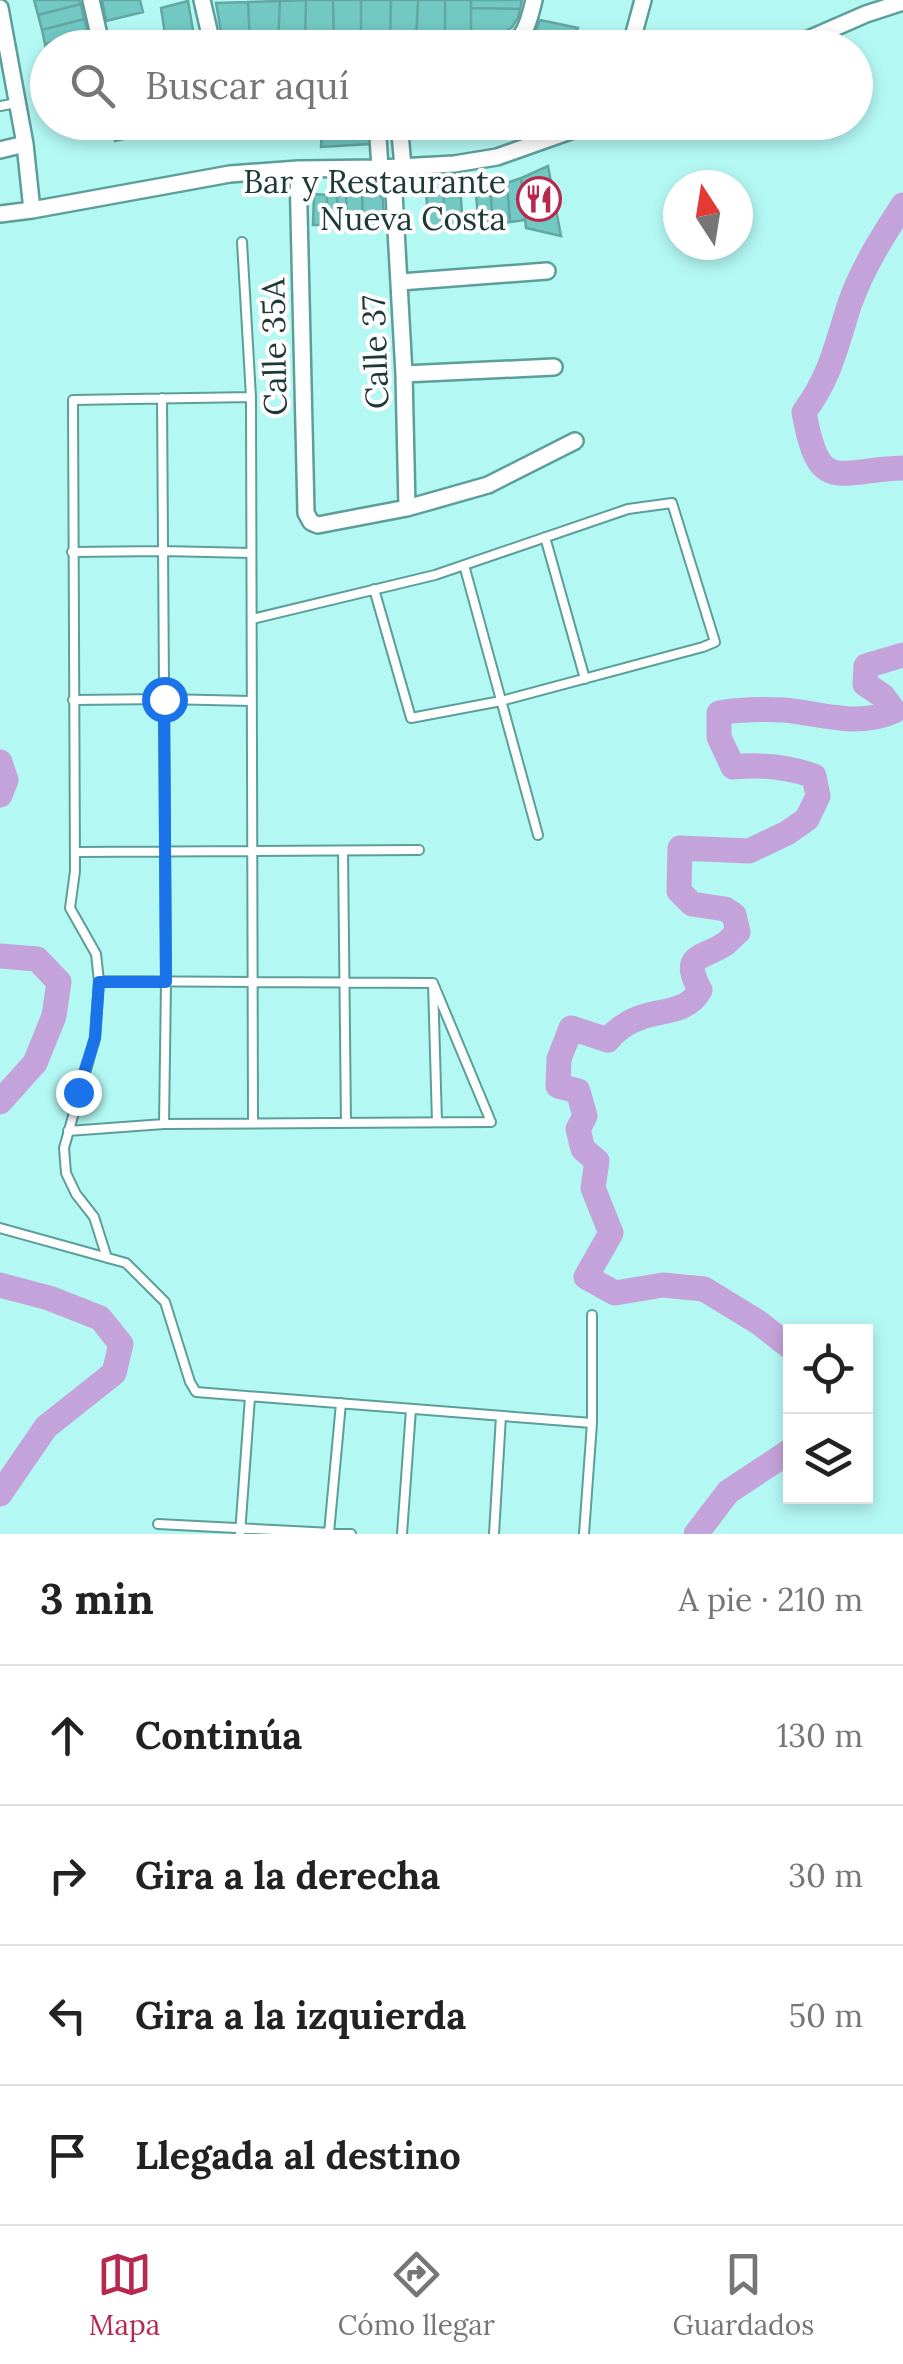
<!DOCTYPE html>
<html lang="es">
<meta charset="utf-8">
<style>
body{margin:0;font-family:Lora,serif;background:#f2f2f2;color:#222}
.controls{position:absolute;right:30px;bottom:30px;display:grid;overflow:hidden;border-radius:0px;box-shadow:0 5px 15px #0003}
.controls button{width:90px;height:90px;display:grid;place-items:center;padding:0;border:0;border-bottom:2px solid #e0e0e0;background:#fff;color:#222;font:50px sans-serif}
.compass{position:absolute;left:663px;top:170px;width:90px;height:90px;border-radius:50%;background:#fff;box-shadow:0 5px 15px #0003;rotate:348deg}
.stop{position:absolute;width:30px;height:30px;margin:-22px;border:8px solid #1a73e8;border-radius:50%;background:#fff}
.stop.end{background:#1a73e8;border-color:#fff;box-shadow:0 2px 10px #0008}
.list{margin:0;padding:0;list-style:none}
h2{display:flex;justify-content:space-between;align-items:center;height:130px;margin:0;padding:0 40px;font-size:42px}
h2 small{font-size:32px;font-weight:400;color:#767676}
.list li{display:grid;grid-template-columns:65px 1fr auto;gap:30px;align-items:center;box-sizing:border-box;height:140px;padding:0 40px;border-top:2px solid #e0e0e0}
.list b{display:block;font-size:38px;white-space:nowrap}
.list em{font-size:32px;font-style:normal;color:#767676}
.icon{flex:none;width:55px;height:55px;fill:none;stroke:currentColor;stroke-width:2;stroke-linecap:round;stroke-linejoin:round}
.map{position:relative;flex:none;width:903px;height:1534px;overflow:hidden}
.search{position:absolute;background:#fff;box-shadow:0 5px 15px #0003;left:30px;right:30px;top:30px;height:110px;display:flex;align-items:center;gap:25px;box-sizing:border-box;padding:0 35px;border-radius:55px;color:#767676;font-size:38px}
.sheet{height:690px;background:#fff}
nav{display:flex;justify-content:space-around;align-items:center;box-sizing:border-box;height:140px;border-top:2px solid #e0e0e0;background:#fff;font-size:28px;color:#767676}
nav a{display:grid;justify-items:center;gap:5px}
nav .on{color:#b8274e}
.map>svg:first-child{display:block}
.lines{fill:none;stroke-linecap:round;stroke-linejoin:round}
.river{stroke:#c3a3d9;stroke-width:25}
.building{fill:#72c8c3;stroke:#63a6a2;stroke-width:2.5}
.lane-casing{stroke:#5c9e9a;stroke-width:12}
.street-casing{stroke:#5c9e9a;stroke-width:20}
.lane{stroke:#fff;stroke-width:8}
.street{stroke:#fff;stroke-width:15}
.route{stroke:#1a73e8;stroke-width:12}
.labels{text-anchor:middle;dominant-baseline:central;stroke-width:8;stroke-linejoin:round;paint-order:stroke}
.poi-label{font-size:32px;fill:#1d3938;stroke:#fff;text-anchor:end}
.street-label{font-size:32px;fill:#1d3938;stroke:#fff}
</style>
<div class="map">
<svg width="903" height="1534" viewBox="0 0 903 1534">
<rect width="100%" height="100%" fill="#b4f8f4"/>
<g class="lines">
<path class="river" d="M 903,205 C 882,237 863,267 850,303 C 837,343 830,378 804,412 C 819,496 836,470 903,468
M 0,762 L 6,780 L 0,795
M 0,956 L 37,959 L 59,982 L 54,1016 L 35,1063 L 0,1102
M 0,1285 L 49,1298 L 100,1318 L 121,1344 L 114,1373 L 46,1427 L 0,1494
M 790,1347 L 758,1322 L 704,1289 L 663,1285 L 615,1293 L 586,1277 L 611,1233 L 593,1188 L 597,1161 L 583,1149 L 578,1129 L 585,1116 L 578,1091 L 558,1086 L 559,1059 L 571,1028 L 608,1040 C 616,1030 629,1021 642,1017 C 662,1010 689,1012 700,990 C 681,954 700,960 725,944 C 730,940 733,936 738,932 L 734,915 L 725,909 L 692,904 L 679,891 L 680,848 L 749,851 L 787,833 L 807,819 L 818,796 L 814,776 C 788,767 761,764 733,767 L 719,737 L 719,713 C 741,709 761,709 783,710 C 821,713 858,728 894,711 L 883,696 L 865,684 L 866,666 L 903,655
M 696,1534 L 728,1492 L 790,1451"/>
</g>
<path class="building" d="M 34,0 L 79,0 L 81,4 L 38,15 Z
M 102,0 L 140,0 L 143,12 L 106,21 Z
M 306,0 L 333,0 L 334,42 L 305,42 Z
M 306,0 L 305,42 L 278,42 L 280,1 Z
M 333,0 L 361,0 L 361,42 L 334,42 Z
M 361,0 L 391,0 L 390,41 L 361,42 Z
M 391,0 L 418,0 L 416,42 L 390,41 Z
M 418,0 L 445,0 L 445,41 L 416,42 Z
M 445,0 L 471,0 L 471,41 L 445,41 Z
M 471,0 L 522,0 L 520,9 L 471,8 Z
M 188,1 L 195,42 L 167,47 L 161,8 Z
M 280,1 L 278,42 L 250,42 L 248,2 Z
M 248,2 L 250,42 L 231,43 L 221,32 L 216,3 Z
M 81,4 L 84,19 L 42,30 L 38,15 Z
M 471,8 L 520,9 L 518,18 L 512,27 L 495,39 L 471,41 Z
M 84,19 L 88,33 L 45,44 L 42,30 Z
M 540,20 L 578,28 L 571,48 L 540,48 L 531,43 Z
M 88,33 L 92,48 L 48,48 L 48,59 L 45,44 Z
M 111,122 L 133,122 L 132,137 L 115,141 Z
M 133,122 L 159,122 L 160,131 L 132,137 Z
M 322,122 L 369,122 L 370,144 L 321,147 Z
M 548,166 L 561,236 L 526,228 L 521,178 Z
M 521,178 L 525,220 L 510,222 L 507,183 Z
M 507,183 L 510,222 L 493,224 L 490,185 Z
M 475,185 L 490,185 L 493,224 L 479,225 Z
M 460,187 L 463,227 L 446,229 L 443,188 Z
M 443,188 L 446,229 L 429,231 L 426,190 Z
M 378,192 L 383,199 L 384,225 L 363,225 L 362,193 Z
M 362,193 L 363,225 L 347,225 L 346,194 Z
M 314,194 L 327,195 L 327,225 L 313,225 Z
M 337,194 L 338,225 L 327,225 L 327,195 Z
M 337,194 L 346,194 L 347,225 L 338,225 Z"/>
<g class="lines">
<g class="lane-casing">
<path id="lane" d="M 0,106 L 17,103
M 242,242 L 251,397 L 253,1123
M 162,398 L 166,983 L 164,1124
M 545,537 L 585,679
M 72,552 L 163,551 L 251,553
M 464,565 L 538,835
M 252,619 L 435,575 L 628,509 L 672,503 L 715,642 L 703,647 L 501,701 L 411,718 L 374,589
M 73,700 L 164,699 L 251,701
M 343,851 L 346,1123
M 75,852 L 419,850
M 99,981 L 433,983
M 68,1131 L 164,1124 L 491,1122 L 433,983 L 437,1122
M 0,1228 L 126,1263 L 165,1302 L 190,1382 L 196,1392 L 592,1423 L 592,1315
M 107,1258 L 94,1217 L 76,1194 L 66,1173 L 64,1148 L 95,1038 L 99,981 L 96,954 L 70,908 L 75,871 L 73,400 L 251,397
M 158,1524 L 351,1534
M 329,1533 L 341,1403
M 240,1534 L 250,1397
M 402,1534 L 411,1409
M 494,1534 L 501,1416
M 584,1534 L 592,1423"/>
</g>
<g class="street-casing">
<path id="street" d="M 91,0 L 102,48
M 202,0 L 213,48
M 0,8 L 25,144 L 32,210
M 506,48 C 526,38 529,20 534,0
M 630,48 L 643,0
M 788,48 L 866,14 L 903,2
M 377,122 L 380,168 L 394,193
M 399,122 L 403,167 L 394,193 L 404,374 L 407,508
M 0,150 L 25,144
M 298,169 L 306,513 L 311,522 L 318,525 L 407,508 L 488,485 L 575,441
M 0,214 L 32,210 L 230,174 L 298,169 L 380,168 L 454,164 L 497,157 L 596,122
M 400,282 L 547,271
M 404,374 L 554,367"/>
</g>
<use href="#lane" class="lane"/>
<use href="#street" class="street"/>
</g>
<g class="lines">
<path class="route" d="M 78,1092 L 95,1038 L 99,982 L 166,982 L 164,699"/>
</g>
<defs>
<g id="restaurant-ring" transform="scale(2.25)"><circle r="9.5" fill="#fff" stroke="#b8274e" stroke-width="1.5"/><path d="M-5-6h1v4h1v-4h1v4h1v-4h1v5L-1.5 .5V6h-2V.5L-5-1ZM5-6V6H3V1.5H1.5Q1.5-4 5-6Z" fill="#b8274e"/></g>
</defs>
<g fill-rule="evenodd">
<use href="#restaurant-ring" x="539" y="199"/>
</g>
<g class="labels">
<g class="poi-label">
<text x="506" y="181">Bar y Restaurante<tspan x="506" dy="37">Nueva Costa</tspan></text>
</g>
<g class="street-label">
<text transform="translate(274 347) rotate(-91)">Calle 35A</text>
<text transform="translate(375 352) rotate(-92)">Calle 37</text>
</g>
</g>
</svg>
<div class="controls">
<button><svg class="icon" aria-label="locate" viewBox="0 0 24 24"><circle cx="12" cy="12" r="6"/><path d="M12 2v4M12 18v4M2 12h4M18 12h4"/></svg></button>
<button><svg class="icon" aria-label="layers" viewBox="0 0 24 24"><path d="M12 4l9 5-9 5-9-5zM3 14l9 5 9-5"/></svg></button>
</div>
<svg class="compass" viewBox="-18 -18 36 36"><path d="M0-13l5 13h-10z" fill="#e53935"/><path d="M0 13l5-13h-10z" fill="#767676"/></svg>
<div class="stop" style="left:164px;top:699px"></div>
<div class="stop end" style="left:78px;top:1092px"></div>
<div class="search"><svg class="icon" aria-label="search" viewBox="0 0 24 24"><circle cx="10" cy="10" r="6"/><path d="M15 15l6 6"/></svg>Buscar aquí</div>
</div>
<section class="sheet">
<h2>3 min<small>A pie · 210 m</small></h2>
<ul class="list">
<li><svg class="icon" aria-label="ahead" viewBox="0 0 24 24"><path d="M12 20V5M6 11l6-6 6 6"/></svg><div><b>Continúa</b></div><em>130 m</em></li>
<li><svg class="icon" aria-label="right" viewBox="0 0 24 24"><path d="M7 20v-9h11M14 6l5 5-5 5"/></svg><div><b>Gira a la derecha</b></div><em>30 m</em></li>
<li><svg class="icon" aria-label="left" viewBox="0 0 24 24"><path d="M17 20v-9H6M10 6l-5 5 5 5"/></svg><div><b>Gira a la izquierda</b></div><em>50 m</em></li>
<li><svg class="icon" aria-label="arrive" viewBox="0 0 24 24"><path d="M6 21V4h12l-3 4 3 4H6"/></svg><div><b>Llegada al destino</b></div></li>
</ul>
</section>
<nav>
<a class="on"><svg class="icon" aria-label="map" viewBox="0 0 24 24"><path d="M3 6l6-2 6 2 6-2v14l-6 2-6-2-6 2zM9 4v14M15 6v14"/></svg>Mapa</a>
<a><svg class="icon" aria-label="directions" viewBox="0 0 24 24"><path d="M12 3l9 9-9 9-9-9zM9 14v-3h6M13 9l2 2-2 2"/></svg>Cómo llegar</a>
<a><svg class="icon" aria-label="saved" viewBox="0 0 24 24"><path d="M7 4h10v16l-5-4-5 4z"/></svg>Guardados</a>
</nav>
